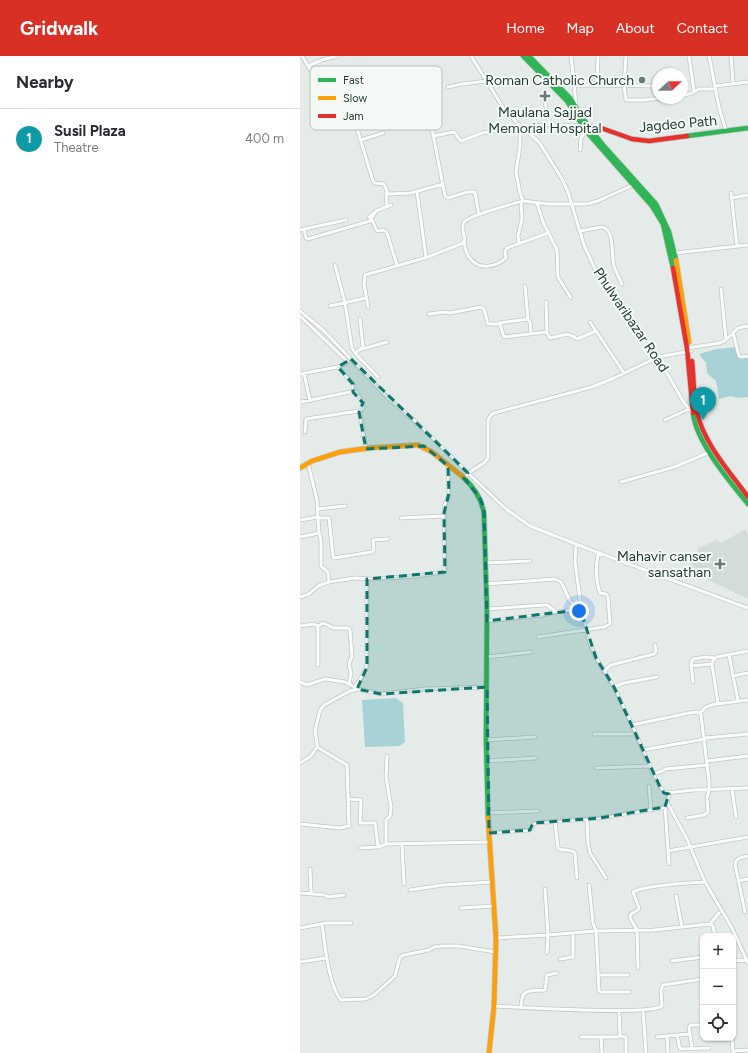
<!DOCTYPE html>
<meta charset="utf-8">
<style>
body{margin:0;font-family:Figtree,sans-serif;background:#f2f2f3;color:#2b2b33}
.controls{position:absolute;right:12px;bottom:12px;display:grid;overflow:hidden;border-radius:8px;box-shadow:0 1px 3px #0004}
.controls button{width:36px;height:36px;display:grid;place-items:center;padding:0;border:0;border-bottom:1px solid #e1e1e2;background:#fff;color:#2b2b33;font:20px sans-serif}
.compass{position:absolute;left:352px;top:12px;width:36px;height:36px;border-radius:50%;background:#fff;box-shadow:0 1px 3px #0004;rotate:68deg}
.you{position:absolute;left:279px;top:555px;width:14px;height:14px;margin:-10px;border:3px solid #fff;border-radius:50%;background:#1a73e8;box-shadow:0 0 0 6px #1a73e833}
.badge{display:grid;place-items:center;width:26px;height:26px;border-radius:50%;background:#d93025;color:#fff;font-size:13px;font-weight:700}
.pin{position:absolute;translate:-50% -33px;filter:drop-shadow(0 1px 2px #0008)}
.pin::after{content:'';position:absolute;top:21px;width:14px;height:12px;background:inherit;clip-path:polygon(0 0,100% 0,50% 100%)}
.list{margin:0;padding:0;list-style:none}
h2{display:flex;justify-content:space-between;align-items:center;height:52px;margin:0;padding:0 16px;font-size:17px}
h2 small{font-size:13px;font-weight:400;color:#7c7c81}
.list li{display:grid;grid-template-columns:26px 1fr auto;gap:12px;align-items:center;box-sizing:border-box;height:60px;padding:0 16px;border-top:1px solid #e1e1e2}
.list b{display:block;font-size:15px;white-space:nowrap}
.list p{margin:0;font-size:13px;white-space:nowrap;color:#7c7c81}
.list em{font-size:13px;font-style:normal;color:#7c7c81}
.icon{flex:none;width:22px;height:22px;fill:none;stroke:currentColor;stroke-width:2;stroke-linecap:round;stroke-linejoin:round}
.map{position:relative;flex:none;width:448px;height:997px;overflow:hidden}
header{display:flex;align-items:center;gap:24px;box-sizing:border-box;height:56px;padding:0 20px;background:#d93025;color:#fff}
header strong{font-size:19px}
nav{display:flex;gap:22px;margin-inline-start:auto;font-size:14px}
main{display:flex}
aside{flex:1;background:#fff}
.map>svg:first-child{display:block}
.built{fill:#d4dcd8}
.water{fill:#a8d3d6}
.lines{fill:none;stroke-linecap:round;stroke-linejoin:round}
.street-casing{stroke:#c2c8c5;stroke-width:4.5}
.fast-casing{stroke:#c1c8c5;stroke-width:6}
.slow-casing{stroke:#c1c8c5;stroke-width:6}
.jam-casing{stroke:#c1c8c5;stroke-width:6}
.street{stroke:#fbfcfc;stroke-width:3}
.fast{stroke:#30b455;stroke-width:4.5}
.slow{stroke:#ff9f0a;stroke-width:4.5}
.jam{stroke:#e5322d;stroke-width:4.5}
.marked{fill:#0f766e;fill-opacity:0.2;stroke:#0f766e;stroke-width:3;stroke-dasharray:8 5;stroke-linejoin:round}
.poi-dot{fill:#687b74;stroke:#f4f9f6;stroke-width:1.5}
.labels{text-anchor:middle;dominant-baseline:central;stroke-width:4;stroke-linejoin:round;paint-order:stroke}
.poi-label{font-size:14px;fill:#243e35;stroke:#f4f9f6;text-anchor:end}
.street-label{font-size:14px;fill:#243e35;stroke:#f4f9f6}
.key{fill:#f4f9f6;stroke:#b6c1bc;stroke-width:1}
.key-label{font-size:11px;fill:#243e35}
</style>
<header>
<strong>Gridwalk</strong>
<nav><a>Home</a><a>Map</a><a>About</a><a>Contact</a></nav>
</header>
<main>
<aside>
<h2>Nearby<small></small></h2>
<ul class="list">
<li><span class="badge" style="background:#0f9aa8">1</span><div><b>Susil Plaza</b><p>Theatre</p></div><em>400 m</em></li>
</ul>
</aside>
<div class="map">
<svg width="448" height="997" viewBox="0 0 448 997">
<rect width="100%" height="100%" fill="#e5ebe8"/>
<path class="built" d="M 446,473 L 448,479 L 448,543 L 392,516 L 391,500 L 398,498 L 398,492 L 417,484 L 421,487 Z"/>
<path class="water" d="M 437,291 L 439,300 L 448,298 L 448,341 L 438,342 L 430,340 L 419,343 L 416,325 L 407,317 L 406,307 L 399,298 L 417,293 Z
M 96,642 L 103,647 L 105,686 L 99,690 L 65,691 L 62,644 Z"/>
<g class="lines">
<g class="street-casing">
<path id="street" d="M 2,0 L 22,33 L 33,71 L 36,72 L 71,61 L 81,52
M 171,0 L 204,53 L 219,69 L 239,86 L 262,123 L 268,136 L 284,189 L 296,215 L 307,234 L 327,257 L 349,286 L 383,345 L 392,357
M 271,0 L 276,48
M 326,0 L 324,30 L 326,44 L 345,44 L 361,42
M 389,0 L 394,35
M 409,0 L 419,51 L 426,75
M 431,0 L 433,27
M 8,10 L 22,4 L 37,0
M 274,29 L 358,30
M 20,30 L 46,27 L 73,17
M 297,30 L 298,0
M 415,30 L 448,26
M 148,31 L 162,28 L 187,25
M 382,40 L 392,37 L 399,33 L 415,33
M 245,46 L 250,70
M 55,66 L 73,125 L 75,127 L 84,128 L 88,138 L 111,137 L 143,128
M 283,70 C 268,70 233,65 221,75 L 220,80 L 220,90 L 216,116 L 220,137 L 223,145 L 248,148 L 287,148 L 298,145 L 333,129
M 132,73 L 145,140 L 148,142 L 167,136 L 175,136 L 179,159
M 133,80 L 154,76 L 161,85 L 182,77 L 200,74 L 219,69
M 61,84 L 83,77
M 280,94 L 281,82 L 286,75
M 117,136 L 126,201
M 86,137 L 87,150
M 431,137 L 437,190
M 432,142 L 448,139
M 237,147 L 243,166 L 257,194 L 258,221 L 271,242
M 69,161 L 74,157
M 72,164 L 77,175 L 84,174 L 87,177 L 97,209
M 0,174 L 46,164
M 4,174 L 6,182 L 8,183 L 70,165 L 76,155 L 91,149
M 280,175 L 302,171 C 315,173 311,200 314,210 C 316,216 319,222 322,228
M 164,186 C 165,191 166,197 169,201 C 178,215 196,211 206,202 L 205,195 L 207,192 L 248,177
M 219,187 L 218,180 L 222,163 L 221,146
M 375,197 L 448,189
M 35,209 L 45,247 L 52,292 L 55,297 L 78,321
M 225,230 L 228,263
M 421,233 L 426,284
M 246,246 L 247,277 L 250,282 C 261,281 267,274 277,283 L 296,275
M 30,250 L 66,242
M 68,251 L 64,228 L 65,219 L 128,201 L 161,188 L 165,184 C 164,180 161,170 164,166 C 170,159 212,148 223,145
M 0,255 L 23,274 L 86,340 L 119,369 L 168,417 L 164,422
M 129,258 L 144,256 L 150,257 L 181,251 L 184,253 L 188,268 L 200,268 L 204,281 L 247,276
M 0,260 L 48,306
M 290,266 L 324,317
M 199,267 L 228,263 L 230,266 L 231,278
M 433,276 L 439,300 L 441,301 L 448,300
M 387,292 L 420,287 L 426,284 L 438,272 L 448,270
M 62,293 L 87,286
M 391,295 L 358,301 L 314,322 L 292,331 L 194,357 L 191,359 L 188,364 L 188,402 L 184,407 L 168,417 L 206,453 L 230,470 L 299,497 L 448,552
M 55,297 L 63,291 L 60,263
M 38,311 L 53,328 L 53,336
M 4,317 L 10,345
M 0,318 L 38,311 L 48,306
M 1,346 L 50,336 L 56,336 L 63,347 L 63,352 L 59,356
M 365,364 L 389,353
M 5,376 L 6,363 L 58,355 L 60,358 L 66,393
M 321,426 L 374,411 L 410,396
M 18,453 L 45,450
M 17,462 L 29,462 L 33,500 L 34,502 L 72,496 L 74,494 L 73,484 L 88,483
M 101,462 L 144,460
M 0,464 L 18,461 L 17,444 L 8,407
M 19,477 L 21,484 L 21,510 L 28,516 L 29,526
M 0,481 L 19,477 L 18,462
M 276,488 L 275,506 L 282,558
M 185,507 L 230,505
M 186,528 L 255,523 L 261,526 L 270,545 L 282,559 L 290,588 L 296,602 L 314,631 L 336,678 L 353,718 L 360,731 L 365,737 L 394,734 L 448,732
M 0,541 L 9,538 L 18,530 L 29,526 L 55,522 L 73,523 L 117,520 L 144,516 L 145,514 L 144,457 L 145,448 L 149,439 L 148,410
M 187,553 L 244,549 L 247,549 L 256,556 L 277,554
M 187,565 L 243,559 L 256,556
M 0,570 L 14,568 L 18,570 L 18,609
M 18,570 L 23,567 L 34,572 L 48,572 L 50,574 L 52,600 L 49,608 L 51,617 L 49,628
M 238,581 L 304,571 L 310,568 L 308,541 L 306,538 L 300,537 C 296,526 295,508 299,497
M 429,599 L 438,645
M 187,601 L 231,596
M 391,610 L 412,608
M 304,615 L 311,609 L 354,598 L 356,596 L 355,589
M 433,620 L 448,617
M 0,626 L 7,629 L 25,623 L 45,626 L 56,632
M 393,626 L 391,608 L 393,603 L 406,601 L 415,602
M 314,631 L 324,627 L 357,621
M 57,633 L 56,629 C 61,623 64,617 67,610 L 67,523
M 417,648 L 448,644
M 400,657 L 406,651 L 418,647 L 412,608 L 413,604 L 417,601 L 448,595
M 332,669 L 389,657 L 398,656 L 401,659 L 409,725 L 409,734 L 407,742 L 408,756 L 404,759 L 387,762
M 294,678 L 336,678
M 405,682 L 448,678
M 186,684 L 235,681
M 343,694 L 405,683
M 87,700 L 86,721 L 91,751 L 90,760 L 86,764 L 86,788 L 189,786
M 187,705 L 236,702
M 407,705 L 448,700
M 0,707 L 11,700 L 17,691 L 17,687 L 15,675 L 20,654 L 24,649 L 50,635 L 58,633 L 81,638 L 125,633 L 187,631
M 296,712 L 350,710
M 365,713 L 408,709
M 353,718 L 365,714
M 349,730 L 351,754
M 432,733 L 436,761
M 48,743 L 61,744 L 60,767 L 75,767 L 78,791
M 367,746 L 387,783 L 405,826 L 432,872 L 448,907
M 365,751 L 369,808
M 188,757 L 238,755
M 287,763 L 288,787 L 290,797 L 306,822
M 255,766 L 258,792 C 263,796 270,792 275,797 L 277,822
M 0,768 L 40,772 L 49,770 L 47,709 L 17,691
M 189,777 L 230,774 L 235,767 L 300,762 L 362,752 C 368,750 368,743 369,738
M 102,788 L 104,828
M 60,792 L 78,791 L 86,788
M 368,795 L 448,781
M 10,813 L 11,837
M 438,825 L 448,823
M 289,829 L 293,867 L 296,875 L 299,935 L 301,936 L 330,936
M 245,833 L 248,879 L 247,897
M 110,834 L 143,829 L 191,826
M 0,837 L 25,839 L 28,841 L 44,839
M 376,840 L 382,871
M 161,852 L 194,850
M 445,856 L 435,808 C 436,802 442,801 448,800
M 22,868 C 25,888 28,928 41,944 L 66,943 L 74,939 L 95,920 L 100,901 L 104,899 L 129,894 L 134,891 L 142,890 L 158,890 L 196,896
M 410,868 L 413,870 L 415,880
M 0,872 L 26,867 L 51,867
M 196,882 L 248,879 L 296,875 L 354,874 L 410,868 L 419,857
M 260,903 L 273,901 L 273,877
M 372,905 L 403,901
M 433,905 L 447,904
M 0,906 L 26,902
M 338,912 L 337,874 L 330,862 L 331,858 L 338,854 L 339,852 L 333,836 C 345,829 389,827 405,826
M 299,919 L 328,919
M 194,950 C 217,951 350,960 362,950 L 361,934 L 363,929 L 403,923
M 221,952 C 221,932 228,935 245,934 L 247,919 L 257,917
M 343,954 L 346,997
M 319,955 L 320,978 L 321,980 L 326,981 L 326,997
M 377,979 L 380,993 L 409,992
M 367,980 L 368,997
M 281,981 L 318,981 L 320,979
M 301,981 L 302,997
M 357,981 L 389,978
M 432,982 L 433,997
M 392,993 L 389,971 L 391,969 L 403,969
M 433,995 L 448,994"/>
</g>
<g class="fast-casing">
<path id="fast" d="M 223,0 L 267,45 L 286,75 L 352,150 L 363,168 L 373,212
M 229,0 L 270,42 L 288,70 L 303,89 L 356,148 L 369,176 L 376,204
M 387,80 L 448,72
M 393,357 C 396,386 430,426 448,448
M 163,421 C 174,431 182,443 184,458 L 187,553 L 186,684 L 188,762"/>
</g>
<g class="slow-casing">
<path id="slow" d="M 376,204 L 389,286
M 0,412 L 12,405 L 40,396 L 69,392 L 118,389 L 132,396 L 163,421
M 188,762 L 196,882 L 194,950 L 189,997"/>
</g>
<g class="jam-casing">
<path id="jam" d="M 288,70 L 304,73 L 332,83 L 349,85 L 387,80
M 373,212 L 387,292 L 393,357
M 392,305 C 394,322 393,340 397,357 C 405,389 429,415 448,441"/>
</g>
<use href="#street" class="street"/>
<use href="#fast" class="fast"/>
<use href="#slow" class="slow"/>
<use href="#jam" class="jam"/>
</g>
<path class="marked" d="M 51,303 L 168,417 L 164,422 L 180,442 L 184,453 L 187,565 L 277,554 L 282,559 L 296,602 L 314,631 L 360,731 L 364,737 L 369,738 L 365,751 L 300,762 L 233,767 L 230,774 L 189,777 L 187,631 L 81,638 L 57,633 L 67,611 L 67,523 L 145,516 L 144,457 L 149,437 L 148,410 L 124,390 L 66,393 L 59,356 L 63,347 L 53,336 L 53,328 L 38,311 Z"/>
<g class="poi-dot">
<circle cx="342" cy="24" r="4"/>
<path d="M243 34h4v4h4v4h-4v4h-4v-4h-4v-4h4z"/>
<path d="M418 502h4v4h4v4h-4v4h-4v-4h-4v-4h4z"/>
</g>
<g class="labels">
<g class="poi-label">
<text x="334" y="24">Roman Catholic Church</text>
<text x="245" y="56" text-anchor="middle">Maulana Sajjad<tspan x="245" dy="16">Memorial Hospital</tspan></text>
<text x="411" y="500">Mahavir canser<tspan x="411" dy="16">sansathan</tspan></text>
</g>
<g class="street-label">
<text transform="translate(378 68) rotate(-5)">Jagdeo Path</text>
<text transform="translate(331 264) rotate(56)">Phulwaribazar Road</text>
</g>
</g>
<rect x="10" y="10" width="132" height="64" rx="6" class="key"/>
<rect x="18" y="22" width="18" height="4" fill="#30b455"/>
<rect x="18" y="40" width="18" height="4" fill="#ff9f0a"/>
<rect x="18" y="58" width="18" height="4" fill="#e5322d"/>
<g class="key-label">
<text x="43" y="28">Fast</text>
<text x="43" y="46">Slow</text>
<text x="43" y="64">Jam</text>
</g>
</svg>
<div class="controls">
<button>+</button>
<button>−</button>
<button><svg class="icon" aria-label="locate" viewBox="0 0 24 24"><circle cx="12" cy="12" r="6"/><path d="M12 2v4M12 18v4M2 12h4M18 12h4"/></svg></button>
</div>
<svg class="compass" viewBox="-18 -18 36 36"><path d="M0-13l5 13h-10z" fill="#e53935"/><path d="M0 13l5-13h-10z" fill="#7c7c81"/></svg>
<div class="you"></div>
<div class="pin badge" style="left:403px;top:364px;background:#0f9aa8">1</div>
</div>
</main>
